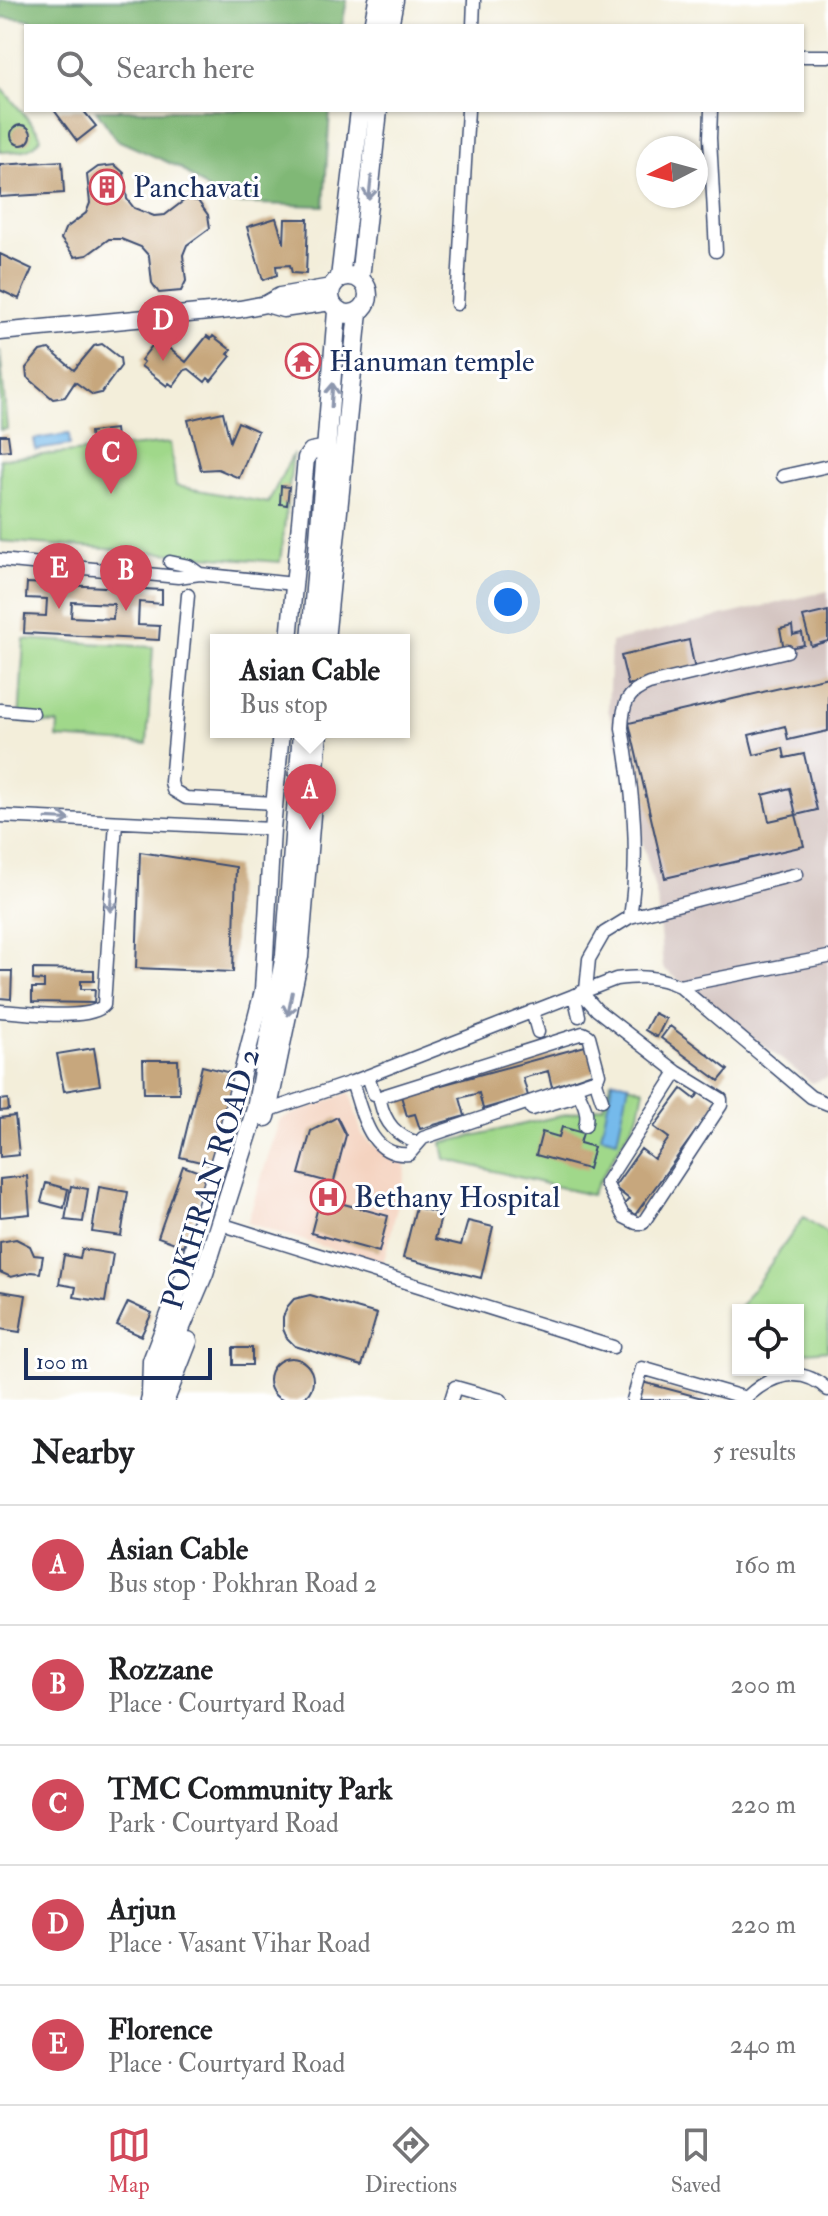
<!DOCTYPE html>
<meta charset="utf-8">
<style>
body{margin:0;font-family:"IM FELL Double Pica",serif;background:#f2f2f2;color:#202124}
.controls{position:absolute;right:24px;bottom:24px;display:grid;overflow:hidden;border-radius:0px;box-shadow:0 2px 6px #0004}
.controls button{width:72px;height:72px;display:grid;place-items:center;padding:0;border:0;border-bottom:2px solid #e0e0e0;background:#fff;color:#202124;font:40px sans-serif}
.compass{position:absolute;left:636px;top:136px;width:72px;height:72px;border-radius:50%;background:#fff;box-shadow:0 2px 6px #0004;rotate:264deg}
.scale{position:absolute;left:24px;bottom:20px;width:188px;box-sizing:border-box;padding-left:8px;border:4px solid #1b2f5e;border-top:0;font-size:22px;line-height:28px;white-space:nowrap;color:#1b2f5e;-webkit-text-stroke:6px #fff;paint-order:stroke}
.you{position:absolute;left:508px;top:602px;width:28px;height:28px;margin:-20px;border:6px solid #fff;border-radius:50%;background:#1a73e8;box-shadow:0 0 0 12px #1a73e833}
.badge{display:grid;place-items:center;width:52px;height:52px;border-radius:50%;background:#d1495b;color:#fff;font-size:26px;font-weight:700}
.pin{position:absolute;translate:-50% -66px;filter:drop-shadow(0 2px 4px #0008)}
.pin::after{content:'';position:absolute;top:42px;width:28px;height:24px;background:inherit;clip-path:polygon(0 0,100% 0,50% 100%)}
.popup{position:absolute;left:210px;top:634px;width:200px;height:104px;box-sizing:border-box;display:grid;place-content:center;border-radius:0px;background:#fff;filter:drop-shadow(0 2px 6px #0005);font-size:26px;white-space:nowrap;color:#757577}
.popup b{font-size:30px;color:#202124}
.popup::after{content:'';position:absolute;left:50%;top:100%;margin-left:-16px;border:16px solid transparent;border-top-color:#fff}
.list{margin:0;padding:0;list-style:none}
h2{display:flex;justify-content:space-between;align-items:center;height:104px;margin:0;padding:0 32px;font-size:34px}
h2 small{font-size:26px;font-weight:400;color:#757577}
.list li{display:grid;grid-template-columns:52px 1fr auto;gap:24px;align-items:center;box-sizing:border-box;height:120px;padding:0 32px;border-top:2px solid #e0e0e0}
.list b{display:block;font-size:30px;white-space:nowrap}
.list p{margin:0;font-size:26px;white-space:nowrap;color:#757577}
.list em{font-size:26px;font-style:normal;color:#757577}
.icon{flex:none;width:44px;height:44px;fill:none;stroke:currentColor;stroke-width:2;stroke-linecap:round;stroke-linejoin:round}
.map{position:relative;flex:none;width:828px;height:1400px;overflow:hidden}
.search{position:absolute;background:#fff;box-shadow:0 2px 6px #0004;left:24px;right:24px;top:24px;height:88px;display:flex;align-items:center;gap:20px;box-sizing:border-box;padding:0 28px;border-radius:0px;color:#757577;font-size:30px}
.sheet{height:704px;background:#fff}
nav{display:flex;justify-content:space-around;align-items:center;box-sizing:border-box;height:112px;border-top:2px solid #e0e0e0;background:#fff;font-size:22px;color:#757577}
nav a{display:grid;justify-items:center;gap:4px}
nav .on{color:#d1495b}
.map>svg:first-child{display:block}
.built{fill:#f4d3c0}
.industrial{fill:#d0c0bc}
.green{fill:#a0d88a;stroke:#5e8474;stroke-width:2}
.forest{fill:#80b876;stroke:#4e746a;stroke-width:2}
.water{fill:#74baeb;stroke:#4874a4;stroke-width:2}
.building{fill:#c7a77d;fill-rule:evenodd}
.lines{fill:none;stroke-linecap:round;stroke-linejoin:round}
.minor-casing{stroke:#3b4c71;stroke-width:15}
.tertiary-casing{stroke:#3b4c71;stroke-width:19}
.secondary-casing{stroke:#3b4c71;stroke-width:21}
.minor{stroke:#fff;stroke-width:12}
.tertiary{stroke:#fff;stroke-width:16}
.secondary{stroke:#fff;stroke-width:18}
.oneway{stroke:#8d97ae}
.labels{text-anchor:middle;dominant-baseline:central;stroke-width:6;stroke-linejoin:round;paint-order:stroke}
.poi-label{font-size:30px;fill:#1b2f5e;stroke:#fff;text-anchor:start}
.street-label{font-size:30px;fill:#1b2f5e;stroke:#fff}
</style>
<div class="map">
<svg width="828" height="1400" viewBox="0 0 828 1400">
<rect width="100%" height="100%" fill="#fff"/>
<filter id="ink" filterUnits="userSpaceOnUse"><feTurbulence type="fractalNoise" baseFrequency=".0125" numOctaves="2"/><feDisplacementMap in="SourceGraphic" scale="16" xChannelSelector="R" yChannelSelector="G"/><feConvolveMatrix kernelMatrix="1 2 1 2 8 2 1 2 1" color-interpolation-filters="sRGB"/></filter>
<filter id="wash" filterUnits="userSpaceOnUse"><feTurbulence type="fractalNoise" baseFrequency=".006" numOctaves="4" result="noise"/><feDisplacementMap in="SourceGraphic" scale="32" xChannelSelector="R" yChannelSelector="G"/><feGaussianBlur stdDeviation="1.8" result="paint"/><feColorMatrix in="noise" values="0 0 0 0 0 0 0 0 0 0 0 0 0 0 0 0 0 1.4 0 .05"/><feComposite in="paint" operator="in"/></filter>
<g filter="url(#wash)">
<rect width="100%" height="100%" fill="#f3eeda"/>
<path class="built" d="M 350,1092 L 362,1134 L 372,1144 L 404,1162 L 406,1171 L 383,1265 L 247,1223 L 280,1119 Z"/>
<path class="industrial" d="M 828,591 L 828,1077 L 812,1083 L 663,968 L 657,898 L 608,709 L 611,642 Z"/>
<path class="green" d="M 0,86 L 38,131 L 41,138 C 31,153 16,151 0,152 Z
M 0,350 L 7,429 L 0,430 Z
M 170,443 L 176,486 L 268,503 L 293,454 L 280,562 L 0,541 L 0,459 Z
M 24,639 L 153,647 L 147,744 L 57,738 L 58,724 L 19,722 Z
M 611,1081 L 644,1089 L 639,1114 L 591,1195 L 445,1159 L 442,1143 L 603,1106 Z
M 804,1217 L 828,1234 L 828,1350 L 798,1353 L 798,1310 L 738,1310 Z"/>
<path class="forest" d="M 0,0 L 347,0 L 342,26 L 35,26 L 31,20 L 0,17 Z
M 96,110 L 330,110 L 324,206 L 224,203 L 181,168 L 117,140 Z"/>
<path class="water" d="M 69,434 L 70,445 L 36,450 L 34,439 Z
M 613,1080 L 629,1084 L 617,1140 L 601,1136 Z"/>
<g id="blocks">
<path class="building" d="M 54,110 L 83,110 L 96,126 L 77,141 Z
M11 135a10 10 0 1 1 20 0a10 10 0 1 1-20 0Z
M 62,161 L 64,193 L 0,197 L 0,165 Z
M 115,165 L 124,173 L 127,199 L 134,208 L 154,216 L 165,215 L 186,199 L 198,201 L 208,215 L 210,228 L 187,245 L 183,255 L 186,281 L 181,291 L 159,293 L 152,283 L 149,256 L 141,247 L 121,239 L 109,239 L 87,255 L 75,257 L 61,239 L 65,229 L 86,213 L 90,203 L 87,175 L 98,167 Z
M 276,218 L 284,244 L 285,219 L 308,219 L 306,274 L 292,273 L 290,265 L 276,266 L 277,275 L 263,280 L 247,227 Z
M 0,254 L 32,269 L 19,299 L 0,290 Z
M 207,336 L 211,339 L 213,336 L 231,350 L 228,354 L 231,356 L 211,381 L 208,378 L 205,382 L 189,369 L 185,370 L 173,386 L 169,383 L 167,386 L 141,366 L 144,362 L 141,360 L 155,342 L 158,345 L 161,342 L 186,362 Z
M 102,344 L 120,358 L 121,366 L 101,393 L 93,395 L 75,382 L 65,397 L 53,399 L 27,377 L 26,368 L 40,351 L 49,349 L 74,370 L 94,346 Z
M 311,349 L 313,371 L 295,373 L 293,351 Z
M 223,412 L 230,441 L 238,422 L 258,431 L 239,478 L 218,469 L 201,470 L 188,420 Z
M 115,429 L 116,438 L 91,441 L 90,432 Z
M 0,435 L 8,435 L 10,450 L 0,451 Z
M 281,486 L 289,487 L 287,505 L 280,504 Z
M 27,583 L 162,590 L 162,604 L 139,602 L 138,625 L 160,626 L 159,640 L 24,633 L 25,615 L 46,616 L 47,599 L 26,598 ZM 72,602 L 114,604 L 113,619 L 71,617 Z
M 828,611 L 828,641 L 811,646 L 803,617 Z
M 792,626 L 793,635 L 802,633 L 804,645 L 784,649 L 780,629 Z
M 689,640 L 695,670 L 628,685 L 621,656 Z
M 828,677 L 828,731 L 788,740 L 785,726 L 749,735 L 754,755 L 783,748 L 785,758 L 804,754 L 817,810 L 796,815 L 790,788 L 763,795 L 769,821 L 796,815 L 804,846 L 665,878 L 629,723 Z
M 140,852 L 236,867 L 233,972 L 136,968 Z
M 33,969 L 94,970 L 94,981 L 81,981 L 81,989 L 95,989 L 94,1003 L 32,1002 L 32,988 L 44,988 L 44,981 L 33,980 Z
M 0,971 L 12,971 L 11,999 L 0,998 Z
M 654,1013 L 666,1019 L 657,1037 L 645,1030 Z
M 670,1026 L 728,1070 L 719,1081 L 661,1038 Z
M 589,1045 L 595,1072 L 552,1087 L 548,1071 L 523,1078 L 528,1096 L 483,1109 L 479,1093 L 460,1098 L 465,1116 L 420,1129 L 415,1114 L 407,1116 L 401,1096 Z
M 94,1048 L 100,1085 L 64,1091 L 57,1054 Z
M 143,1060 L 178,1060 L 179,1093 L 144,1093 Z
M 202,1066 L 235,1074 L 213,1165 L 180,1157 Z
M 682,1089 L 695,1099 L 701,1090 L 717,1102 L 635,1215 L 623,1206 L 629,1199 L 614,1187 L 641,1149 L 654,1159 L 669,1138 L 654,1127 Z
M 8,1099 L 9,1110 L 0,1111 L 0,1100 Z
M 15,1116 L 19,1155 L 0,1157 L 0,1118 Z
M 337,1117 L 346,1135 L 329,1200 L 388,1216 L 379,1252 L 311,1233 L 325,1181 L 299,1174 L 311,1131 Z
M 562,1127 L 583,1133 L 580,1143 L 594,1147 L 588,1169 L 536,1155 L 542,1132 L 559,1137 Z
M 183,1166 L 208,1175 L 183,1246 L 158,1237 Z
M 27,1176 L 30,1214 L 0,1217 L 0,1179 Z
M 46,1183 L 68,1189 L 64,1208 L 41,1202 Z
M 71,1186 L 88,1189 L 83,1222 L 65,1220 Z
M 99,1187 L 128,1192 L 121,1236 L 92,1232 Z
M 416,1207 L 442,1214 L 435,1239 L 461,1245 L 468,1221 L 493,1227 L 481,1278 L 403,1258 Z
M 16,1239 L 30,1246 L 34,1255 L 43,1256 L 40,1273 L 31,1272 L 11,1277 L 0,1272 L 0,1242 Z
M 82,1249 L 113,1254 L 105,1302 L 74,1297 L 76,1287 L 59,1284 L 64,1255 L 80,1258 Z
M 0,1291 L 26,1295 L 20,1332 L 0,1329 Z
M 310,1295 L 377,1314 L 362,1366 L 295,1346 L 287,1338 L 283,1329 L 283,1317 L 287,1307 L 294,1299 Z
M 128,1302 L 152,1313 L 141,1336 L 117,1325 Z
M 233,1348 L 252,1348 L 252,1365 L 233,1365 Z
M269 1380a22 22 0 1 1 44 0a22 22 0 1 1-44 0Z
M 642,1382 L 706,1399 L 706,1400 L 637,1400 Z"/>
</g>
</g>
<g filter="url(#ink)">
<use href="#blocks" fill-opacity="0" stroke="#3b4c71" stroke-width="2"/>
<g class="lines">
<g class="minor-casing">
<path id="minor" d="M 473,26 L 474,0
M 802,56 L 828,56
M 711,110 L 710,138 L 716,251
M 457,304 L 468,110
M 783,476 L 828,466
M 0,560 L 178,577 L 200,574 L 294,584
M 170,562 L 189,566 L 200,574
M 188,595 L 171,782 L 173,790 L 186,798 L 274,803
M 0,710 L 33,713
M 0,816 L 272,829
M 630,917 C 640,853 633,791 622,728 C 623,704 626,693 649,684 L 787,651
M 679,986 L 828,957
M 586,990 L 589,959 L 604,933 L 630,917 L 797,874
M 581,992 L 597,1010 L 677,1072 L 721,1099 L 721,1105 L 643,1223 L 636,1223 L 624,1217 L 606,1183 L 677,1072
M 574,995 L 579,1016
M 0,1011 C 22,1012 90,1022 104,1005 L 116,822
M 532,1011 L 538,1032
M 368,1076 L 374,1094
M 595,1079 L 602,1100
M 352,1082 C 362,1111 369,1158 409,1154
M 575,1086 C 581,1099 590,1111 585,1126
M 532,1109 L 570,1098
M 264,1112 L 352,1082 L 616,979 C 640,976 657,976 679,986 L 811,1097 L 828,1104
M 409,1154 L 423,1138 L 597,1079 L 599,1074 L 589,1036 L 583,1033 L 383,1096 L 380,1101 C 385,1123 396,1136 418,1143
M 230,1227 L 613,1347
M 451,1400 L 455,1387 L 501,1400
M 633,1400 L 642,1368 L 746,1398 C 770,1375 801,1364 828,1390"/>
</g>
<g class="tertiary-casing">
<path id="tertiary" d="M 266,304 L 280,296 L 331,287
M 0,332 L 240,309 L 266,304 L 283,309 L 331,302
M 289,640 L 306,458 L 311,451 L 328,448
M 150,1394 L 151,1361 L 188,1265 L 223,1148 L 263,991 L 272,829 L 281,732"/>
</g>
<g class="secondary-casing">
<path id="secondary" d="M 373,26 L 378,0
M 389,26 L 394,0
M330 295a19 19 0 1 1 38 0a19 19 0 1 1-38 0Z
M 340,278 L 360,110
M 360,279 L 378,110
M 311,640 L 337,311
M 325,640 L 358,312
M 266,1117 L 299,957 L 318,732
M 150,1400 L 204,1273 L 256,1109 L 285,955 L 302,732
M 165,1400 L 188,1341"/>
</g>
<use href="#minor" class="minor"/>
<use href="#tertiary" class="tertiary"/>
<use href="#secondary" class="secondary"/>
</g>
<defs><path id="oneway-shaft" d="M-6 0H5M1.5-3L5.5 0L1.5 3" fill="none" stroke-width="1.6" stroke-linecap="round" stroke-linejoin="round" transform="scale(2)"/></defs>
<g class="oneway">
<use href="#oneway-shaft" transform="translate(370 188) rotate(96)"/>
<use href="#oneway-shaft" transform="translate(332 395) rotate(-86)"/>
<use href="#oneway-shaft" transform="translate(58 819) rotate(3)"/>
<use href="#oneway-shaft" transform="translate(111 900) rotate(94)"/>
<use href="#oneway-shaft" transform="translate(290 1004) rotate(101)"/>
</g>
</g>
<defs>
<g id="building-ring" transform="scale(1.8)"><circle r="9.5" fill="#fff" stroke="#d1495b" stroke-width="1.5"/><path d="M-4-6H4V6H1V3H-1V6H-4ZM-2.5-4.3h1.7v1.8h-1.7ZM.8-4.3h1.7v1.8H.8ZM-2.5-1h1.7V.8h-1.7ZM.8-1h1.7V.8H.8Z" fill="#d1495b"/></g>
<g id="temple-ring" transform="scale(1.8)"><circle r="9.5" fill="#fff" stroke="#d1495b" stroke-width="1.5"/><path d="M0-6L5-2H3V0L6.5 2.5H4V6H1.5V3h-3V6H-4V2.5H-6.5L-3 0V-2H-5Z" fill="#d1495b"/></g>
<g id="hospital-ring" transform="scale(1.8)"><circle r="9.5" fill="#fff" stroke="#d1495b" stroke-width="1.5"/><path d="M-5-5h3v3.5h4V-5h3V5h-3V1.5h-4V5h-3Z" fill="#d1495b"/></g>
</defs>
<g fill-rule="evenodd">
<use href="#building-ring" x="107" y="187"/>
<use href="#temple-ring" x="303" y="361"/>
<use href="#hospital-ring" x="328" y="1197"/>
</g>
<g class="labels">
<g class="poi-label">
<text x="133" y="187">Panchavati</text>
<text x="329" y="361">Hanuman temple</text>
<text x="354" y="1197">Bethany Hospital</text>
</g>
<g class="street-label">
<text transform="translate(211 1179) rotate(-73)">POKHRAN ROAD 2</text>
</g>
</g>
</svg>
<div class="controls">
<button><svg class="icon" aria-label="locate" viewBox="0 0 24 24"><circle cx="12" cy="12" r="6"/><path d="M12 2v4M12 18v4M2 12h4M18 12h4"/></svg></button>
</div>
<svg class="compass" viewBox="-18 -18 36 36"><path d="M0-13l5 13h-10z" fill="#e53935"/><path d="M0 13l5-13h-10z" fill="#757577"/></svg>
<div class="scale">100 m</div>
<div class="you"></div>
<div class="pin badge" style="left:310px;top:830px">A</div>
<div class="popup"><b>Asian Cable</b>Bus stop</div>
<div class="pin badge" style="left:126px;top:611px">B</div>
<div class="pin badge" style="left:111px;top:494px">C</div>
<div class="pin badge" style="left:163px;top:361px">D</div>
<div class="pin badge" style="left:59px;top:609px">E</div>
<div class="search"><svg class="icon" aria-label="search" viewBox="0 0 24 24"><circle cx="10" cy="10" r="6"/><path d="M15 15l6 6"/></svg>Search here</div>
</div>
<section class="sheet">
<h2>Nearby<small>5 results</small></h2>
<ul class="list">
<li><span class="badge">A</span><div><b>Asian Cable</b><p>Bus stop · Pokhran Road 2</p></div><em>160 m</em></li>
<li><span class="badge">B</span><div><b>Rozzane</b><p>Place · Courtyard Road</p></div><em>200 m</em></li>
<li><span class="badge">C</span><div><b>TMC Community Park</b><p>Park · Courtyard Road</p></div><em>220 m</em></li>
<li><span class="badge">D</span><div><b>Arjun</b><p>Place · Vasant Vihar Road</p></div><em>220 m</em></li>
<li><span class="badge">E</span><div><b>Florence</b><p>Place · Courtyard Road</p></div><em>240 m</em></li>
</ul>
</section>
<nav>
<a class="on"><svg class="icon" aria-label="map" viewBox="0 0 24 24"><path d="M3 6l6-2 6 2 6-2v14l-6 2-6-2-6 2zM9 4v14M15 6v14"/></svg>Map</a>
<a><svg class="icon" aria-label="directions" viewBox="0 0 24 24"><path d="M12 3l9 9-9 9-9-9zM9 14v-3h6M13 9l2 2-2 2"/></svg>Directions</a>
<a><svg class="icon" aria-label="saved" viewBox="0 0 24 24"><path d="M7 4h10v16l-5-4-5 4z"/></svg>Saved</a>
</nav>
